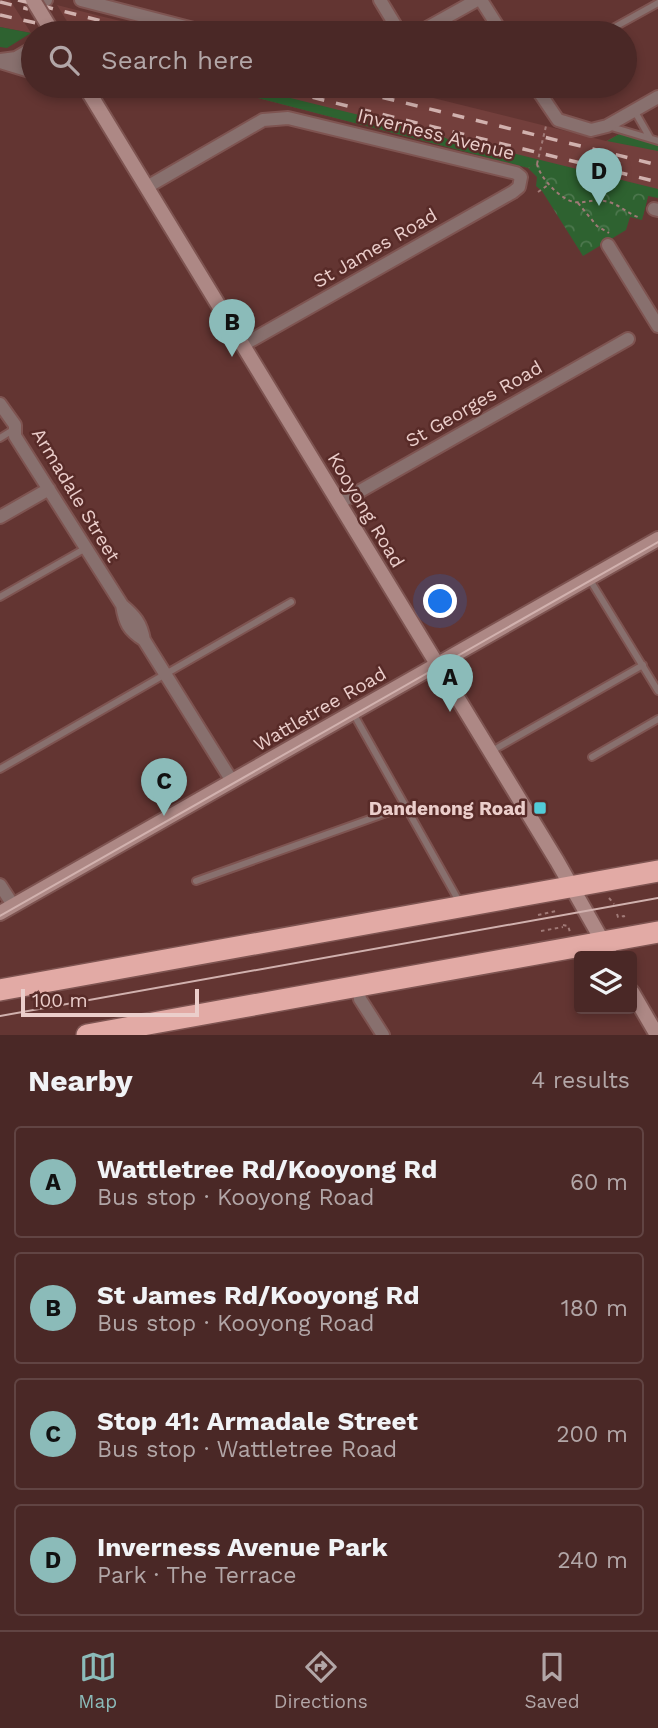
<!DOCTYPE html>
<meta charset="utf-8">
<style>
body{margin:0;font-family:"Work Sans",sans-serif;background:#543432;color:#f1f3f6}
.controls{position:absolute;right:21px;bottom:21px;display:grid;overflow:hidden;border-radius:7px;box-shadow:0 4px 10px #0003}
.controls button{width:63px;height:63px;display:grid;place-items:center;padding:0;border:0;border-bottom:2px solid #614443;background:#4a2826;color:#f1f3f6;font:35px sans-serif}
.scale{position:absolute;left:21px;bottom:18px;width:178px;box-sizing:border-box;padding-left:7px;border:4px solid #ebcecb;border-top:0;font-size:19px;line-height:24px;white-space:nowrap;color:#ebcecb;-webkit-text-stroke:5px #582b28;paint-order:stroke}
.you{position:absolute;left:441px;top:602px;width:24px;height:24px;margin:-18px;border:5px solid #fff;border-radius:50%;background:#1a73e8;box-shadow:0 0 0 10px #1a73e833}
.badge{display:grid;place-items:center;width:46px;height:46px;border-radius:50%;background:#8bbbb9;color:#111;font-size:23px;font-weight:700}
.pin{position:absolute;translate:-50% -58px;filter:drop-shadow(0 2px 4px #0008)}
.pin::after{content:'';position:absolute;top:37px;width:24px;height:21px;background:inherit;clip-path:polygon(0 0,100% 0,50% 100%)}
.list{margin:0;padding:0;list-style:none}
h2{display:flex;justify-content:space-between;align-items:center;height:91px;margin:0;padding:0 28px;font-size:30px}
h2 small{font-size:23px;font-weight:400;color:#b2a6a7}
.list li{display:grid;grid-template-columns:46px 1fr auto;gap:21px;align-items:center;box-sizing:border-box;height:112px;margin:0 14px 14px;padding:0 14px;border:2px solid #614443;border-radius:7px}
.list b{display:block;font-size:26px;white-space:nowrap}
.list p{margin:0;font-size:23px;white-space:nowrap;color:#b2a6a7}
.list em{font-size:23px;font-style:normal;color:#b2a6a7}
.icon{flex:none;width:38px;height:38px;fill:none;stroke:currentColor;stroke-width:2;stroke-linecap:round;stroke-linejoin:round}
.map{position:relative;flex:none;width:658px;height:1035px;overflow:hidden}
.search{position:absolute;background:#4a2826;box-shadow:0 4px 10px #0003;left:21px;right:21px;top:21px;height:77px;display:flex;align-items:center;gap:18px;box-sizing:border-box;padding:0 24px;border-radius:38px;color:#b2a6a7;font-size:26px}
.sheet{height:595px;background:#4a2826}
nav{display:flex;justify-content:space-around;align-items:center;box-sizing:border-box;height:98px;border-top:2px solid #614443;background:#4a2826;font-size:19px;color:#b2a6a7}
nav a{display:grid;justify-items:center;gap:4px}
nav .on{color:#8bbbb9}
.map>svg:first-child{display:block}
.built{fill:#733f3c}
.grass{fill:#2e6230}
.park{fill:url(#park-crowns)}
.lines{fill:none;stroke-linecap:round;stroke-linejoin:round}
.lane-casing{stroke:#7e5451;stroke-width:10}
.street-casing{stroke:#7e5451;stroke-width:16}
.secondary-casing{stroke:#7e5451;stroke-width:18}
.highway-casing{stroke:#7e5451;stroke-width:24}
.path{stroke:#a07a77;stroke-width:2;stroke-dasharray:3.5 3.5;stroke-linecap:butt}
.lane{stroke:#88706e;stroke-width:6}
.street{stroke:#88706e;stroke-width:12}
.secondary{stroke:#ad8885;stroke-width:14}
.highway{stroke:#e2aaa5;stroke-width:21}
.tram{stroke:#d1b1ae;stroke-width:2}
.rail{stroke:#d1b1ae;stroke-width:3.5;stroke-dasharray:12 12;stroke-linecap:butt}
.secondary-bridge-casing{stroke:#7e5451;stroke-width:18;stroke-linecap:butt}
.path-bridge{stroke:#a07a77;stroke-width:2;stroke-dasharray:3.5 3.5;stroke-linecap:butt}
.secondary-bridge{stroke:#ad8885;stroke-width:14}
.poi-dot{fill:#52cbd7;stroke:#582b28;stroke-width:2.5}
.labels{text-anchor:middle;dominant-baseline:central;stroke-width:5;stroke-linejoin:round;paint-order:stroke}
.street-label{font-size:19px;fill:#ebcecb;stroke:#582b28}
.poi-label{font-size:19px;font-weight:bold;fill:#ebcecb;stroke:#582b28;text-anchor:end}
</style>
<div class="map">
<svg width="658" height="1035" viewBox="0 0 658 1035">
<defs>
<pattern id="park-crowns" width="20" height="18" patternUnits="userSpaceOnUse" patternTransform="scale(1.75)"><rect width="20" height="18" fill="#2e6230"/><path d="M2 6a3 3 0 1 1 6 0M12 15a3 3 0 1 1 6 0" fill="none" stroke="#4c774d"/></pattern>
</defs>
<rect width="100%" height="100%" fill="#633532"/>
<path class="built" d="M 0,0 L 10,0 L 31,33 L 0,27 Z
M 57,5 L 104,17 L 172,33 L 74,33 Z
M 212,86 L 385,86 L 606,141 L 621,133 L 658,143 L 658,198 L 535,164 L 528,168 Z"/>
<path class="grass" d="M 0,27 L 31,33 L 7,48 L 0,47 Z
M 212,86 L 242,86 L 440,135 L 455,143 L 496,149 L 658,189 L 658,198 L 648,196 L 643,216 L 535,164 L 528,168 Z
M 621,133 L 658,143 L 658,151 L 607,141 Z"/>
<path class="park" d="M 535,164 L 648,196 L 642,220 L 630,217 L 626,230 L 583,256 L 542,191 L 536,186 L 537,177 L 528,168 Z"/>
<g class="lines">
<g class="lane-casing">
<path id="lane" d="M 604,33 L 658,3
M 634,110 L 650,138
M 608,126 L 658,141
M 0,438 L 13,430
M 590,580 L 658,691
M 0,597 L 86,548
M 353,713 L 460,903
M 490,752 L 643,665
M 592,757 L 658,719
M 0,769 L 291,602
M 196,881 L 406,806"/>
</g>
<g class="street-casing">
<path id="street" d="M 81,0 L 209,33
M 380,0 L 400,33
M 481,0 L 502,33
M 44,1 L 46,0
M 418,33 L 477,0
M 0,60 L 16,58 L 33,48
M 0,62 L 33,72
M 535,86 L 558,120 L 591,130 L 607,126 L 658,97
M 147,187 L 263,120 L 288,118 L 516,173 L 521,177 L 519,187 L 513,192 L 243,345
M 654,209 L 658,210
M 608,245 L 658,326
M 0,404 L 15,425 L 15,436 L 122,605 C 135,616 141,623 144,640 L 232,781
M 339,503 L 628,339
M 0,517 L 49,489
M 122,605 C 125,623 128,630 144,640
M 0,885 L 13,905
M 358,986 L 360,999 L 383,1035"/>
</g>
<g class="secondary-casing">
<path id="secondary" d="M 85,86 L 557,861 L 611,956
M 0,913 L 658,539
M 632,992 L 657,1035"/>
</g>
<g class="highway-casing">
<path id="highway" d="M 0,990 L 658,871
M 87,1035 L 658,932"/>
</g>
<path class="path" d="M 537,164 C 540,178 560,199 574,202 C 586,204 595,197 612,203 C 622,207 630,215 641,218
M 538,192 L 548,185
M 578,203 L 597,226 L 609,233
M 609,898 L 614,904
M 617,914 L 618,917 L 624,916 L 625,920
M 538,915 L 556,911
M 563,925 L 568,926 L 570,932
M 541,931 L 563,927"/>
<use href="#lane" class="lane"/>
<use href="#street" class="street"/>
<use href="#secondary" class="secondary"/>
<use href="#highway" class="highway"/>
<path class="tram" d="M 0,916 L 658,542
M 0,1016 L 658,898"/>
<path class="rail" d="M 18,0 L 150,33
M 0,2 L 28,9
M 0,15 L 81,33
M 266,86 L 658,182
M 336,86 L 658,165"/>
<g class="secondary-bridge-casing">
<path id="secondary-bridge" d="M 33,0 L 53,33"/>
</g>
<path class="path-bridge" d="M 537,164 L 546,126"/>
<use href="#secondary-bridge" class="secondary-bridge"/>
</g>
<rect class="poi-dot" x="533" y="801" width="14" height="14" rx="3.5"/>
<g class="labels">
<g class="street-label">
<text transform="translate(436 134) rotate(14)">Inverness Avenue</text>
<text transform="translate(375 248) rotate(-30)">St James Road</text>
<text transform="translate(474 404) rotate(-30)">St Georges Road</text>
<text transform="translate(76 495) rotate(59)">Armadale Street</text>
<text transform="translate(366 510) rotate(59)">Kooyong Road</text>
<text transform="translate(320 709) rotate(-30)">Wattletree Road</text>
</g>
<g class="poi-label">
<text x="526" y="808">Dandenong Road</text>
</g>
</g>
</svg>
<div class="controls">
<button><svg class="icon" aria-label="layers" viewBox="0 0 24 24"><path d="M12 4l9 5-9 5-9-5zM3 14l9 5 9-5"/></svg></button>
</div>
<div class="scale">100 m</div>
<div class="you"></div>
<div class="pin badge" style="left:450px;top:712px">A</div>
<div class="pin badge" style="left:232px;top:357px">B</div>
<div class="pin badge" style="left:164px;top:816px">C</div>
<div class="pin badge" style="left:599px;top:206px">D</div>
<div class="search"><svg class="icon" aria-label="search" viewBox="0 0 24 24"><circle cx="10" cy="10" r="6"/><path d="M15 15l6 6"/></svg>Search here</div>
</div>
<section class="sheet">
<h2>Nearby<small>4 results</small></h2>
<ul class="list">
<li><span class="badge">A</span><div><b>Wattletree Rd/Kooyong Rd</b><p>Bus stop · Kooyong Road</p></div><em>60 m</em></li>
<li><span class="badge">B</span><div><b>St James Rd/Kooyong Rd</b><p>Bus stop · Kooyong Road</p></div><em>180 m</em></li>
<li><span class="badge">C</span><div><b>Stop 41: Armadale Street</b><p>Bus stop · Wattletree Road</p></div><em>200 m</em></li>
<li><span class="badge">D</span><div><b>Inverness Avenue Park</b><p>Park · The Terrace</p></div><em>240 m</em></li>
</ul>
</section>
<nav>
<a class="on"><svg class="icon" aria-label="map" viewBox="0 0 24 24"><path d="M3 6l6-2 6 2 6-2v14l-6 2-6-2-6 2zM9 4v14M15 6v14"/></svg>Map</a>
<a><svg class="icon" aria-label="directions" viewBox="0 0 24 24"><path d="M12 3l9 9-9 9-9-9zM9 14v-3h6M13 9l2 2-2 2"/></svg>Directions</a>
<a><svg class="icon" aria-label="saved" viewBox="0 0 24 24"><path d="M7 4h10v16l-5-4-5 4z"/></svg>Saved</a>
</nav>
